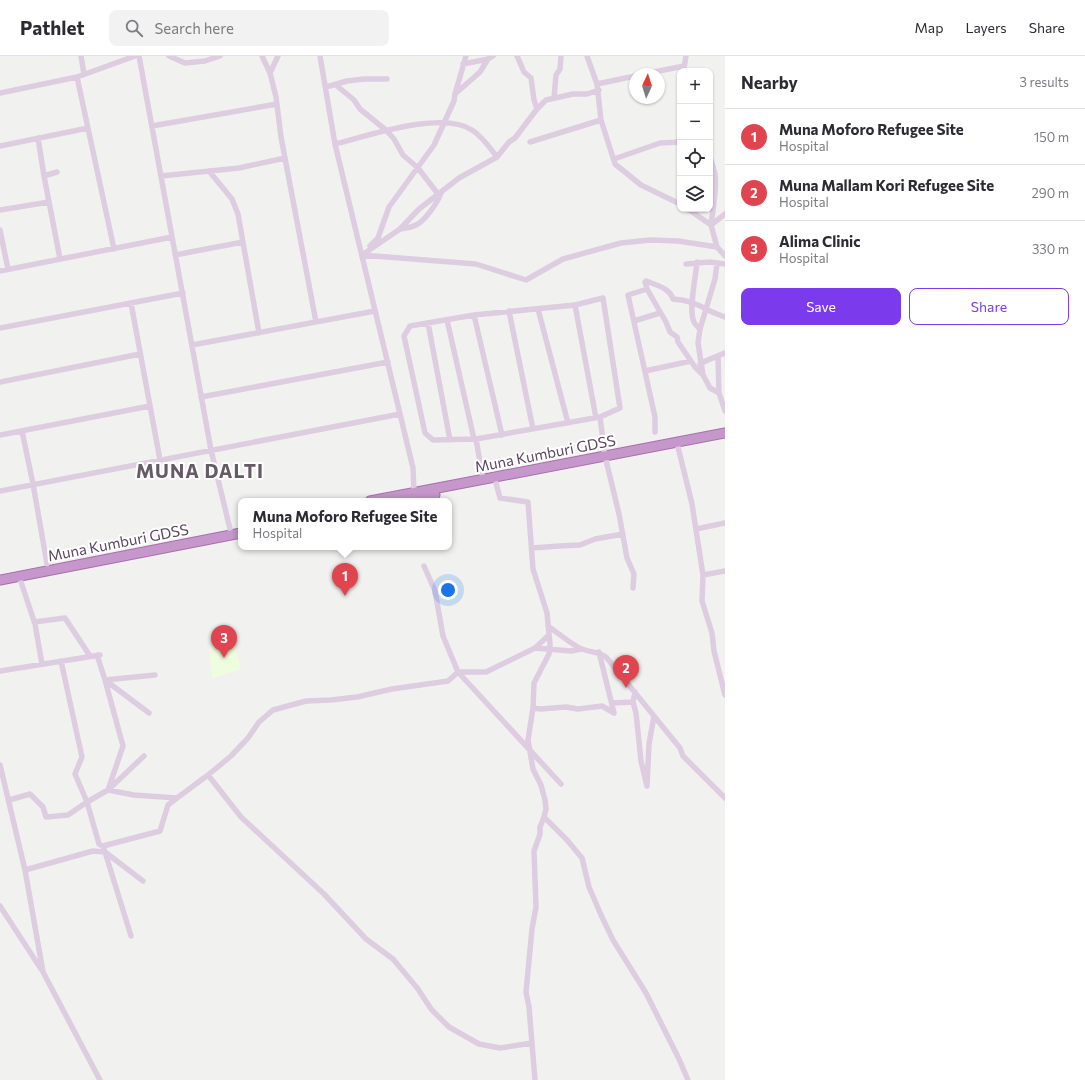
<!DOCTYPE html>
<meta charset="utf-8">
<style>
body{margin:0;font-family:Commissioner,sans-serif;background:#f2f2f3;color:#2b2b33}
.controls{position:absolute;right:12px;top:12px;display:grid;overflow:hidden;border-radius:8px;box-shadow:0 1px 3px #0004}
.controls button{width:36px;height:36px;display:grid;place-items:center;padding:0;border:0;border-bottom:1px solid #e1e1e2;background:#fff;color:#2b2b33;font:20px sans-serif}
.compass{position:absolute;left:629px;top:12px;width:36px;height:36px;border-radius:50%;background:#fff;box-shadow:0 1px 3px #0004;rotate:4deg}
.you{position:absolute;left:448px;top:534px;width:14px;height:14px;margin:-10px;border:3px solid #fff;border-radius:50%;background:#1a73e8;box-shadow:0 0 0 6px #1a73e833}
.badge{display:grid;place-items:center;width:26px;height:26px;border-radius:50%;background:#7c3aed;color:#fff;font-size:13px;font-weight:700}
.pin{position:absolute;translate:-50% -33px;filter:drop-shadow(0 1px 2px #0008)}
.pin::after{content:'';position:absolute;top:21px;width:14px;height:12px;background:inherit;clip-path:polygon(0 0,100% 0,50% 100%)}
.popup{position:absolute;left:238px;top:442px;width:214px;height:52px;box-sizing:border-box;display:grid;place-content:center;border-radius:8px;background:#fff;filter:drop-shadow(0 1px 3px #0005);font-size:13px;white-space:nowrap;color:#7c7c81}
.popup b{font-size:15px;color:#2b2b33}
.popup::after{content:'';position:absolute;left:50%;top:100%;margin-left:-8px;border:8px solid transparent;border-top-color:#fff}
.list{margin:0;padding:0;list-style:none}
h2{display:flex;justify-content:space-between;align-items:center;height:52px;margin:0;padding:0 16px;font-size:17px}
h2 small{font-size:13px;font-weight:400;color:#7c7c81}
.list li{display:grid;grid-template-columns:26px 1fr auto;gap:12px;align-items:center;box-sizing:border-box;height:56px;padding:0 16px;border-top:1px solid #e1e1e2}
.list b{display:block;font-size:15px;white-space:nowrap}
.list p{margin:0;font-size:13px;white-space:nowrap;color:#7c7c81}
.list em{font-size:13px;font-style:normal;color:#7c7c81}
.actions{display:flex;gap:8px;padding:12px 16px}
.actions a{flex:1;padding:9px 0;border:1px solid #7c3aed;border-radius:8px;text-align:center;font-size:14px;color:#7c3aed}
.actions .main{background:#7c3aed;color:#fff}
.icon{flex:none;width:22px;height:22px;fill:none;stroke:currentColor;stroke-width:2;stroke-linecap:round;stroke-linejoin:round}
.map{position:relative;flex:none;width:725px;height:1024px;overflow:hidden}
header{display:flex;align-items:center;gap:24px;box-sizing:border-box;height:56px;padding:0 20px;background:#fff;border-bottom:1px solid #e1e1e2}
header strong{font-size:19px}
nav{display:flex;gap:22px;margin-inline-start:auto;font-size:14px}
.search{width:280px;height:36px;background:#f2f2f3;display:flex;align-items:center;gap:10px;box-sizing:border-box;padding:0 14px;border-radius:8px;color:#7c7c81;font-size:15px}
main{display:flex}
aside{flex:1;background:#fff}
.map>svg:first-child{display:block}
.medical{fill:#eefdde}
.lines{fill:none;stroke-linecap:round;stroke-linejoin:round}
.trunk-casing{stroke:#aa6daf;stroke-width:11}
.minor{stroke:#decde1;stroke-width:5.5}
.trunk{stroke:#c597ca;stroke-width:9}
.labels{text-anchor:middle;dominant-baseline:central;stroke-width:4;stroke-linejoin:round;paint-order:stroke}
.street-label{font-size:15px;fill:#5c455f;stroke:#fff}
.district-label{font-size:19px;font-weight:bold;letter-spacing:1px;fill:#655b65;stroke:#fff}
</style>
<header>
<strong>Pathlet</strong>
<div class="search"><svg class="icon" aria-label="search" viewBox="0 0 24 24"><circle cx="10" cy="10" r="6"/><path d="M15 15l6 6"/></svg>Search here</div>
<nav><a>Map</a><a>Layers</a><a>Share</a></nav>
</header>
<main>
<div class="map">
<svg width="725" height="1024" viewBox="0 0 725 1024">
<rect width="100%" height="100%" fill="#f1f2ef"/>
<path class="medical" d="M 234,586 L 241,613 L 212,622 L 209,591 Z"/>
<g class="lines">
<g class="trunk-casing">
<path id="trunk" d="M 370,445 L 725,377
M 403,445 L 435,439
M 0,524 L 241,477"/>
</g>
<path class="minor" d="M 81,0 L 84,18
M 139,0 L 211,394 L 230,473
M 169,0 L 185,7 L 205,5 L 220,0
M 262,0 L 270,17 L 276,41 L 281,81 L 316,266
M 320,0 L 335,88 L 413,412 L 414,436
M 517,0 L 524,16 L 531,22 L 534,44 L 537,53
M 587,0 L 597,28 L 601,64 L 615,108 L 641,129 L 680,148
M 463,8 L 488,3 L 493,0
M 685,15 L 684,12 L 686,0
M 270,17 L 278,0
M 644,18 L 684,10
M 77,21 L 114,193
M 597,28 L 635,20
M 336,29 L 354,44 L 360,53 L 387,75 L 394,83 L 403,99 L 418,112 L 438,138
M 326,31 L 347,25 L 364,23 L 387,23
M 0,37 L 77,21 L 135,0
M 455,38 L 480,16 L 488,3
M 554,42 L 556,19 L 560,13 L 561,0
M 152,70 L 277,48
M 38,82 L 44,120 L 60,203
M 530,86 L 601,64
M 335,88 C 368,80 442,54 472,74 C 482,80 490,92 497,101
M 0,90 L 88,72
M 710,100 C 711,106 714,112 715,118 C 717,135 713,152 711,169
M 614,103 L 660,87 L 680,86
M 209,115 L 232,143 L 238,158 L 259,277
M 44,120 L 57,116
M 161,120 L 239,112 L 285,102
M 688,153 L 711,169 L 717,191 L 725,200
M 0,154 L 49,146
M 711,169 L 725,158
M 401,173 C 406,172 412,171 416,169 C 425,165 438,146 441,137
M 0,174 L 8,213
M 370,190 L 378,182 L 389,151 L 434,89 L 454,45 L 455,38 L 466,0
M 175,199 L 243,186
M 362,199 L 476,208 L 526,224 L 563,203 L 621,187 L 650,184 L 678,185 L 717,191
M 362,199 L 400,173 L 419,153 L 459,122 L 497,101 L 509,86 L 515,82 L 537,53 L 546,44 L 573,38 L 587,38 L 599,34
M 697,206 C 696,220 688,255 694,266 C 695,269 698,271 700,273 L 698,287 L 703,319 L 710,332 L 719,337 L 725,355
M 686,208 L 710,206 L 725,208
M 0,215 L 172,181
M 647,233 L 628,239 L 655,361 L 655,376
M 603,242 L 620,352 L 600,361 L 476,383 L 433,384 L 425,377 L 404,280 L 410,270 L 474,259 L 575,249 Z
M 131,247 L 160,404
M 575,249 L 596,362
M 538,253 L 568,367
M 509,255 L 533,373
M 474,259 L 502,379
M 447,264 L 474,383
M 634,265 L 660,257
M 428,267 L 450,384
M 0,272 L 183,237
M 700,273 L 715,223 L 717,207
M 192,289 L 375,255
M 718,301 L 719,337
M 700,308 C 706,304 718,300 725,297
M 645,315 L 691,305
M 703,319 L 695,311 L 678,286 L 677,281 L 670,276 L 666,266 L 647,233 L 645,226 L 646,225 C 656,229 670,232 673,243 C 688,244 697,248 710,255 C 714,257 720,259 725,261
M 0,326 L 140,298
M 201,341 L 388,306
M 600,361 L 605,400 L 619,458 L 627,502 L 634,518 L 633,532
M 22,375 L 33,428 L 47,508
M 0,379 L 150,350
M 476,383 L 483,423
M 678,391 L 692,448 L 703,519 L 702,545 L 712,577 L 714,595 L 725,639
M 496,427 L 500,442 L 528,446 L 533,513 L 547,557 L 550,588 L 549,598 L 534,627 L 533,652 L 528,684 L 533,713 L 541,729 L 545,744 L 546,753 L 544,761 L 567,784 L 582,802 L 589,831 L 601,859 L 613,884 L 646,937 L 679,1003 L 688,1024
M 0,435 L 400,358
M 696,473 L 725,467
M 532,492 L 559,490 L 580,489 L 595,483 L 623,478
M 424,510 L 435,535 L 443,580 L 458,616 L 486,616 L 535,592 L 549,579
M 703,519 L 725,515
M 19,520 L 35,568 L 42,608
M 34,566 L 65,562 L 90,600
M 548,570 C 558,577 572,589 582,593 C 592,597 597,595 606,601 L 680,692 L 683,700 L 725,742
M 535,592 L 571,595 L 581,593
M 97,599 L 105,624 L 149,657
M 0,615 L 100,599
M 633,646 L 636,657 L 641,705 L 647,730 L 649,688 L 654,660
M 612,647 L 633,646 L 635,636
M 533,652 L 541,653 L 566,651 L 578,653 L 602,650 L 614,657 L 599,596
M 144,700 L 108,734 L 134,739 L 177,742 L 208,719 L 231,700 L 248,682 L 259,666 L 273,654 L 306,645 L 331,644 L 357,641 L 392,633 L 448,625 L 458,616 L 561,728
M 0,709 L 25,814 L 93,795 L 105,796 L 103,790 L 99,788 L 87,746 L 108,734 L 123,690 L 105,624 L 155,619
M 208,719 L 241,761 L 324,838 L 366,883 L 393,903 L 418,933 L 431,953 L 449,971 L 479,988 L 500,992 L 532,987
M 9,744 L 30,738 L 43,751 L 46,761 L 68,759 L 87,746 L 75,718 L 82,701 L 61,605
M 103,790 L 160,775 L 168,749 L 177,742
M 105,796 L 131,880
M 105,796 L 143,825
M 25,814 L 43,916 L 100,1024
M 0,850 L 41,913
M 535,1024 L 529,951 L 526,936 L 532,873 L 536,851 L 534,795 L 540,778 L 540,771 L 544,761"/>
<use href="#trunk" class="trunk"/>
</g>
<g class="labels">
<g class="street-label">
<text transform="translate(545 397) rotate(-11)">Muna Kumburi GDSS</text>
<text transform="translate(118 486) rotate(-11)">Muna Kumburi GDSS</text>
</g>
<g class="district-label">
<text x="200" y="414">MUNA DALTI</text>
</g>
</g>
</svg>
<div class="controls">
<button>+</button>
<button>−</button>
<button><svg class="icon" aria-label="locate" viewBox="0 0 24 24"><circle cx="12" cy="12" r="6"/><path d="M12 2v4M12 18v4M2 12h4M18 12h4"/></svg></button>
<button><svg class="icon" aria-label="layers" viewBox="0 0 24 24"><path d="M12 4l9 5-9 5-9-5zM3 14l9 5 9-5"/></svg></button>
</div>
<svg class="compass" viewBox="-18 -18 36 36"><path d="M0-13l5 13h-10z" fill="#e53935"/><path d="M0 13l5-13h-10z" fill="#7c7c81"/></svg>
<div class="you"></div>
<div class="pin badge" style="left:345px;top:540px;background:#e0444e">1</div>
<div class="popup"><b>Muna Moforo Refugee Site</b>Hospital</div>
<div class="pin badge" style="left:626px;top:632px;background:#e0444e">2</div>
<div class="pin badge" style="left:224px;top:602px;background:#e0444e">3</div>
</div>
<aside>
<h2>Nearby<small>3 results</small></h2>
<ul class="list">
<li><span class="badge" style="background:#e0444e">1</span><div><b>Muna Moforo Refugee Site</b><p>Hospital</p></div><em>150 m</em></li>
<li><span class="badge" style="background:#e0444e">2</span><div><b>Muna Mallam Kori Refugee Site</b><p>Hospital</p></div><em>290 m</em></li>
<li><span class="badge" style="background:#e0444e">3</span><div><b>Alima Clinic</b><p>Hospital</p></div><em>330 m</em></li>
</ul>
<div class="actions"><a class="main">Save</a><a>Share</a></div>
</aside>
</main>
